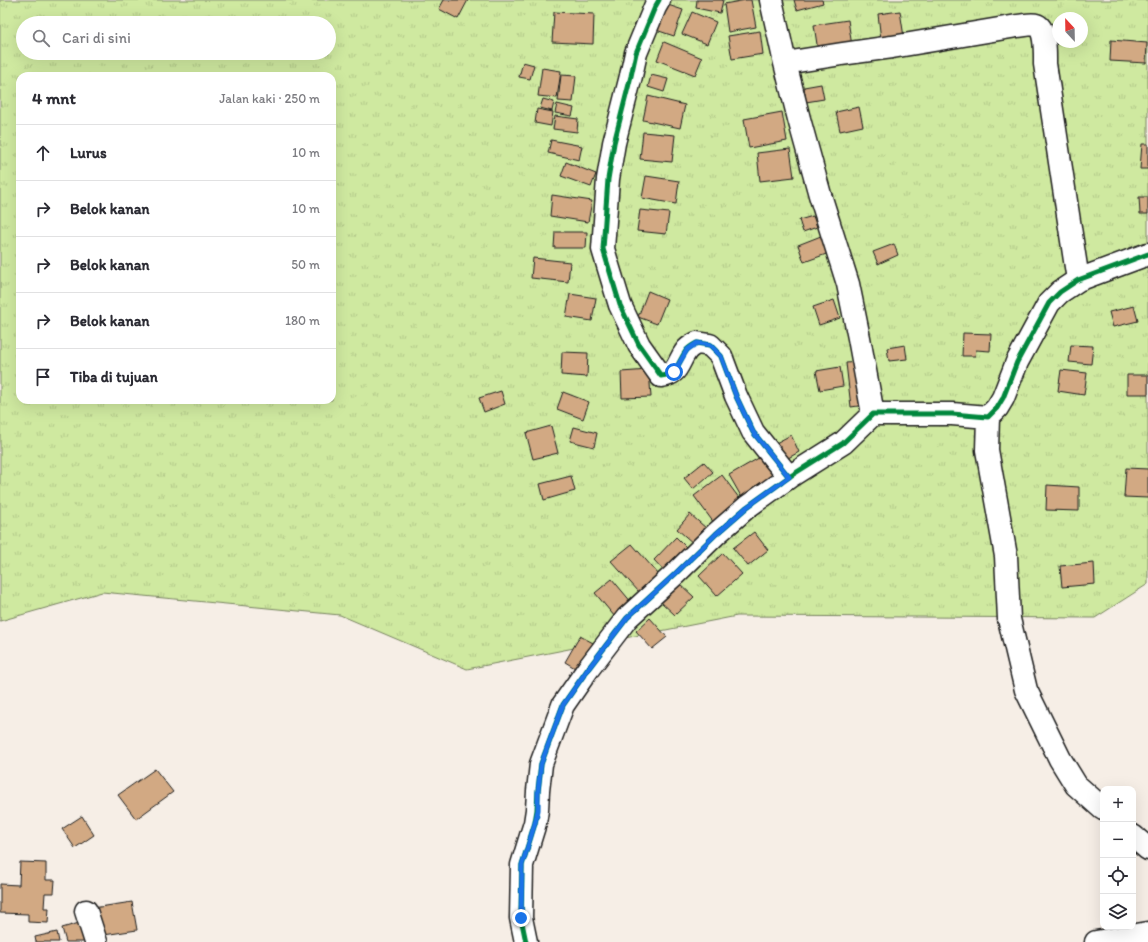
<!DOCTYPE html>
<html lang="id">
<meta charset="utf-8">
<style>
body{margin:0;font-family:Itim,sans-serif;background:#f7f7f7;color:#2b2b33}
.controls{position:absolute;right:12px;bottom:12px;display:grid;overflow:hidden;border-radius:8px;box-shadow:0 4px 16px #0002}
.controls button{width:36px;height:36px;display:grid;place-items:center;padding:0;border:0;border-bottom:1px solid #e1e1e2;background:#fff;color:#2b2b33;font:20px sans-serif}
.compass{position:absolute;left:1052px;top:12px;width:36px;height:36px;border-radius:50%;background:#fff;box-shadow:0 4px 16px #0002;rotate:338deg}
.stop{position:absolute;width:12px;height:12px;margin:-9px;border:3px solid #1a73e8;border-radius:50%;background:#fff}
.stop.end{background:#1a73e8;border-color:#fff;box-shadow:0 1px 4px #0008}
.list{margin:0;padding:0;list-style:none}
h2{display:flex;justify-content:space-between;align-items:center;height:52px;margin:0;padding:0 16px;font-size:17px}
h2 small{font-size:13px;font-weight:400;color:#7c7c81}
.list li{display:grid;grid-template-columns:26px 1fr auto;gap:12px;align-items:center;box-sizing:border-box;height:56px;padding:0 16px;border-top:1px solid #e1e1e2}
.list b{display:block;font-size:15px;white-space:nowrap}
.list em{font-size:13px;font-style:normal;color:#7c7c81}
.icon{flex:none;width:22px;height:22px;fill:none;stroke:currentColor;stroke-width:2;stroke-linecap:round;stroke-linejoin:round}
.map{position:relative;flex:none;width:1148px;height:942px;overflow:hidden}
.search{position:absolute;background:#fff;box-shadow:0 4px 16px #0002;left:16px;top:16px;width:320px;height:44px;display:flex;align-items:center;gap:10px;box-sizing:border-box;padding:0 14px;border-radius:22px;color:#7c7c81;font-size:15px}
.panel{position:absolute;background:#fff;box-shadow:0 4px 16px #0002;left:16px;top:72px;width:320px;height:332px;border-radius:12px}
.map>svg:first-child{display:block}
.grass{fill:url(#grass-tufts);stroke:#76825e;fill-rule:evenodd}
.building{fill:#d2a983;stroke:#1c1c1c}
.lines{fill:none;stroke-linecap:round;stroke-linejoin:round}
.minor-casing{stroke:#1c1c1c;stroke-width:25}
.minor{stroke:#fff;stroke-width:22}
.cycleway-casing{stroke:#fff;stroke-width:8}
.cycleway{stroke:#00873e;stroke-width:5}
.route{stroke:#1a73e8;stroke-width:5}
</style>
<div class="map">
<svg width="1148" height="942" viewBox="0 0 1148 942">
<defs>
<pattern id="grass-tufts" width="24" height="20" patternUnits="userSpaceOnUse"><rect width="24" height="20" fill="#cfe9a0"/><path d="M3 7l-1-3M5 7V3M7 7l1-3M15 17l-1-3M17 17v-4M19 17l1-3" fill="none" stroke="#b1c789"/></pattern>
</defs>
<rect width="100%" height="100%" fill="#f6eee6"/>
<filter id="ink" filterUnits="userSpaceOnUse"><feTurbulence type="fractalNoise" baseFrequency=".025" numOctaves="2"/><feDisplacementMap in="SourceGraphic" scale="8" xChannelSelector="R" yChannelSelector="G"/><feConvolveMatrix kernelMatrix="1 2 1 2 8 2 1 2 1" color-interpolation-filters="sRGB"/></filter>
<g filter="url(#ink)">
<path class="grass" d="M 0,0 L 1148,0 L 1148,584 L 1095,618 L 737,616 L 467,669 L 340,615 L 102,592 L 0,621 ZM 1058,18 L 1082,18 L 1082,42 L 1058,42 ZM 23,23 L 329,23 L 329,53 L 23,53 ZM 20,76 L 332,76 L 332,400 L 20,400 Z"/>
<path class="building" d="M 444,0 L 468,0 L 458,19 L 439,9 Z
M 697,0 L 723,0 L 720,13 L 696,8 Z
M 746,0 L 751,0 L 756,27 L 728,32 L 724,4 Z
M 794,0 L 822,0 L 823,3 L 797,10 Z
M 662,3 L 683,10 L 674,36 L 653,29 Z
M 900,11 L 904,37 L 881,40 L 878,14 Z
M 554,12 L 594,14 L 593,44 L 552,42 Z
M 692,12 L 716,22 L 707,44 L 682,34 Z
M 848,20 L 852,46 L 818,51 L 814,25 Z
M 760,31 L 763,54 L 732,59 L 728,36 Z
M 1111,40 L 1147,43 L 1146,63 L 1110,61 Z
M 664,42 L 702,58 L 695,75 L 657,60 Z
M 523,62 L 534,65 L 530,79 L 519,77 Z
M 542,68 L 561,71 L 557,98 L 538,96 Z
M 561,75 L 576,76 L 573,102 L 558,101 Z
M 651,75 L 668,79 L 664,92 L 648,87 Z
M 821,84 L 824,99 L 806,102 L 804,87 Z
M 648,96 L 685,105 L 680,128 L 643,120 Z
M 543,99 L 554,102 L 552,111 L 540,108 Z
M 557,104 L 574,108 L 572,116 L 555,113 Z
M 859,107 L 863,126 L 840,131 L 836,112 Z
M 537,109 L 553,112 L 551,126 L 535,123 Z
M 782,112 L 787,141 L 749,148 L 744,119 Z
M 555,116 L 578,119 L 577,132 L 553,129 Z
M 643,132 L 675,135 L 672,162 L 640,159 Z
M 551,140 L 582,146 L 579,160 L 548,153 Z
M 1142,144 L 1148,144 L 1148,169 L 1140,169 Z
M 790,149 L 794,177 L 760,181 L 757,153 Z
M 566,162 L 596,174 L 591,187 L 561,176 Z
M 646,176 L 679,181 L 676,204 L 642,198 Z
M 552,195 L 592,201 L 588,222 L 550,216 Z
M 1139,197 L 1148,197 L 1148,214 L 1140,214 Z
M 640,210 L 669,213 L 666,234 L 637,231 Z
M 813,216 L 817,227 L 803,232 L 799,220 Z
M 555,232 L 587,232 L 586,248 L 554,248 Z
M 826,234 L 832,252 L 804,262 L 798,245 Z
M 894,244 L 898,255 L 878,264 L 873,252 Z
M 533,258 L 570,262 L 568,282 L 531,278 Z
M 648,291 L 667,299 L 657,324 L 638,317 Z
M 570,294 L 596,298 L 592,321 L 566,317 Z
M 834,300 L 840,318 L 819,325 L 813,307 Z
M 1134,306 L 1138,321 L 1113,327 L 1109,312 Z
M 963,333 L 991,334 L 990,351 L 976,350 L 975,356 L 962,356 Z
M 905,345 L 907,359 L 889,361 L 887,348 Z
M 1071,345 L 1093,346 L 1091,364 L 1069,362 Z
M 562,352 L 588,353 L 587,377 L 561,375 Z
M 859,362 L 865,405 L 851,407 L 846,363 Z
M 840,367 L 843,386 L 820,390 L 816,371 Z
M 649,370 L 651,397 L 622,398 L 621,372 Z
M 1061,370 L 1087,373 L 1084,395 L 1058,391 Z
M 1127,375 L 1148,375 L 1148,394 L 1127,394 Z
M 501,391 L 505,404 L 484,412 L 479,398 Z
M 563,392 L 589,402 L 583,419 L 557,409 Z
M 551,426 L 558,453 L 533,459 L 526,433 Z
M 574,427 L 597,433 L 594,447 L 570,441 Z
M 791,435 L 799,452 L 781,462 L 772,445 Z
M 764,455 L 777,478 L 742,498 L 729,475 Z
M 704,462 L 713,472 L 693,489 L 684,478 Z
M 1126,468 L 1148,469 L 1148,498 L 1124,497 Z
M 722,475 L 742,502 L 714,523 L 694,496 Z
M 571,476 L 575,491 L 544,500 L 540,484 Z
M 1047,485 L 1079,487 L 1079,511 L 1046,510 Z
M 690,514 L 707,529 L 694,544 L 677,529 Z
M 754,532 L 768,550 L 748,566 L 733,548 Z
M 676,537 L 690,551 L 667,574 L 654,560 Z
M 632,544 L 659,575 L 639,592 L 611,561 Z
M 723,553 L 742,574 L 717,596 L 699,576 Z
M 1094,563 L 1095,584 L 1062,587 L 1060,566 Z
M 612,579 L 632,603 L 615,617 L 595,593 Z
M 679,583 L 694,597 L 675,615 L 661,602 Z
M 650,618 L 667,637 L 652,649 L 636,631 Z
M 580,636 L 595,644 L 580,671 L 565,662 Z
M 155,769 L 173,792 L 136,819 L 118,795 Z
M 82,816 L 94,835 L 75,848 L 62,829 Z
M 20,862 L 46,863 L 46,880 L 55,880 L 54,893 L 45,893 L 44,908 L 49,908 L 48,923 L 28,922 L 28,914 L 0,913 L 0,884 L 19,885 Z
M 132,902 L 137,930 L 97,936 L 93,908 Z
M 86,921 L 92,942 L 66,942 L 62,928 Z
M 57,932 L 59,942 L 36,942 L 35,937 Z"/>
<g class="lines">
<g class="minor-casing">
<path id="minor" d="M 659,0 L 655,7 L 636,53 L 631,76 L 614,143 L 608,179 L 603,249 L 620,305 L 639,345 L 661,376 C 679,374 677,363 686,351 C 688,348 693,345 697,343 L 710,345 L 721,356 L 736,396 L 753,432 L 789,477
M 771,0 L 785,63 L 799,119 L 820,195 L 848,284 L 859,338 L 873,414
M 785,63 L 842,54 L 892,47 L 1017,26 C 1023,26 1031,23 1036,25 C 1046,27 1045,55 1045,64 L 1078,280
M 988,417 L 987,450 L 1006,556 L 1009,619 L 1026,690 L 1060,759 L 1076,785 L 1103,809
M 1133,836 L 1148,849
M 86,911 L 96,942
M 526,942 L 521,918 L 522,865 L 535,823 L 537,810 L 538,791 L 541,764 L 563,705 L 588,669 L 627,618 L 674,575 L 716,534 L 747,507 L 789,477 L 843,443 L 873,414 L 952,414 L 988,417 L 997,408 L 1003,398 L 1017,362 L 1049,303 L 1060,292 L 1078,280 L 1148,254
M 1096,942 L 1148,933"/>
</g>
<use href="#minor" class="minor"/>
<g class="cycleway-casing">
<path id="cycleway" d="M 659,0 L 655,7 L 636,53 L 631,76 L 614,143 L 608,179 L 603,249 L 620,305 L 639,345 L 661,376 C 679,374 677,363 686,351 C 688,348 693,345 697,343 L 710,345 L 721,356 L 736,396 L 753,432 L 789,477
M 526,942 L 521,918 L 522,865 L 535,823 L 537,810 L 538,791 L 541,764 L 563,705 L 588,669 L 627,618 L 674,575 L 716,534 L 747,507 L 789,477 L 843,443 L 873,414 L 952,414 L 988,417 L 997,408 L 1003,398 L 1017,362 L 1049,303 L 1060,292 L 1078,280 L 1148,254"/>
</g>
<use href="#cycleway" class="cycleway"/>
</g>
</g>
<g class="lines" filter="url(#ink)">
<path class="route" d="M 521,918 L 522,865 L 535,823 L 538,810 L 538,791 L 541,764 L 563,705 L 588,669 L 627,618 L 674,575 L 716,534 L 747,507 L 789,477 L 753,432 L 736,396 L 721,356 L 710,345 L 697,343 L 687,350 L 674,372"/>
</g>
</svg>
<div class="controls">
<button>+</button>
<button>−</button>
<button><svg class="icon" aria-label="locate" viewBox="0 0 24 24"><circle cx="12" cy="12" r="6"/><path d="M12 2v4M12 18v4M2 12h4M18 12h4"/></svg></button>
<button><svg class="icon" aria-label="layers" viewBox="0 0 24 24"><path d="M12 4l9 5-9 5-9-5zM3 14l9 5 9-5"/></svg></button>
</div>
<svg class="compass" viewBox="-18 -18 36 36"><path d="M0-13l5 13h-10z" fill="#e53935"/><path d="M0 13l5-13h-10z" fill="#7c7c81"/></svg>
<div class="stop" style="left:674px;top:372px"></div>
<div class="stop end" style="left:521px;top:918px"></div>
<div class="search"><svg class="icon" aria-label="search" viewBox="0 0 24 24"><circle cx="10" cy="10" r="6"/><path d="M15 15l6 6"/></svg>Cari di sini</div>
<section class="panel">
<h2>4 mnt<small>Jalan kaki · 250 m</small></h2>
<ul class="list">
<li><svg class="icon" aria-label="ahead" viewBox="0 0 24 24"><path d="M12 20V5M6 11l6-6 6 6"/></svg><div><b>Lurus</b></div><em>10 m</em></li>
<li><svg class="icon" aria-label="right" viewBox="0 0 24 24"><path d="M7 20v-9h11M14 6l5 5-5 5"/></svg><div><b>Belok kanan</b></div><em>10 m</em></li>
<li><svg class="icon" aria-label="right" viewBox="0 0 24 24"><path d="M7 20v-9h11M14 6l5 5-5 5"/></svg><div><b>Belok kanan</b></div><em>50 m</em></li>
<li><svg class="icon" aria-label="right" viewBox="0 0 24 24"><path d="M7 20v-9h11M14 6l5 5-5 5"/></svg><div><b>Belok kanan</b></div><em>180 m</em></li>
<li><svg class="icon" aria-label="arrive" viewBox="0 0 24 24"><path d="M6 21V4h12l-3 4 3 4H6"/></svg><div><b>Tiba di tujuan</b></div></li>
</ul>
</section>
</div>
